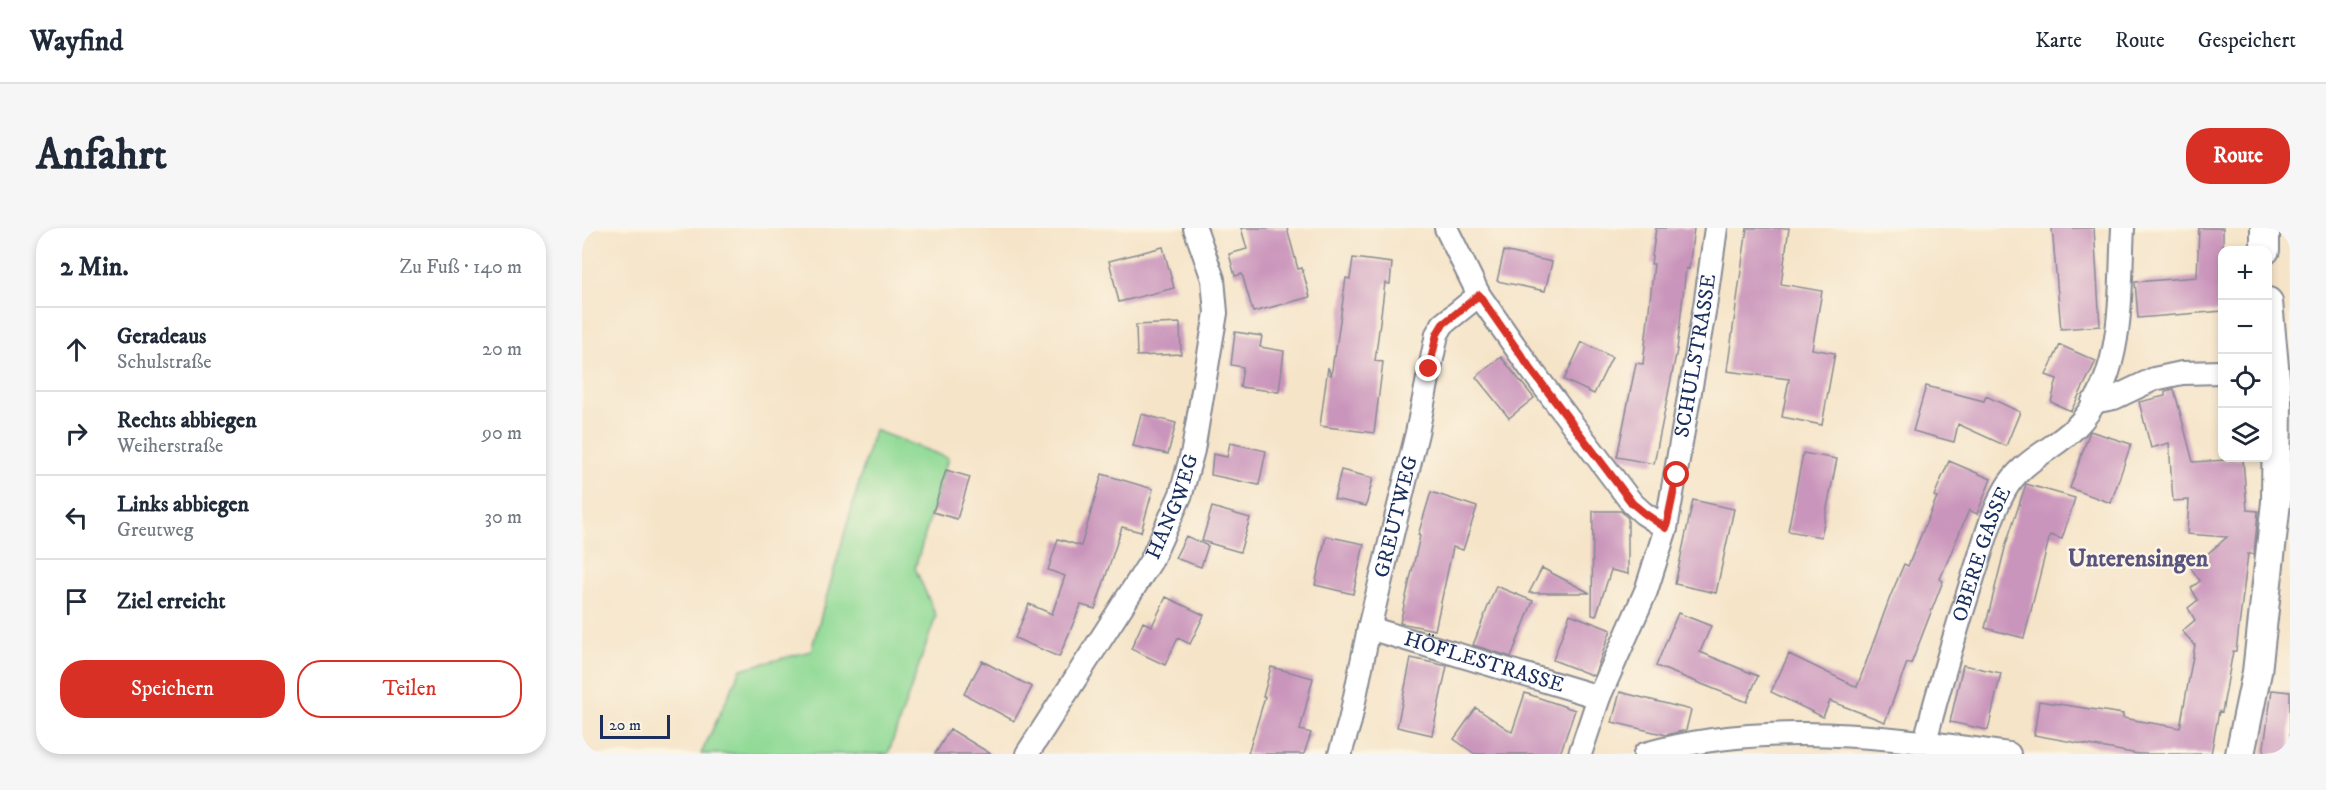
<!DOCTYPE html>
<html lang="de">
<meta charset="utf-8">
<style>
body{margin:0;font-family:"IM FELL DW Pica",serif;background:#f6f6f7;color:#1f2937}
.controls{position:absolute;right:18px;top:18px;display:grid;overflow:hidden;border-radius:12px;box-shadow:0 3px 9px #0003}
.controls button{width:54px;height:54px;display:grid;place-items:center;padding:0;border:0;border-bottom:2px solid #e0e1e3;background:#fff;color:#1f2937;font:30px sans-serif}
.scale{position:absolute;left:18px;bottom:15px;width:70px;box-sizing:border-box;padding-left:6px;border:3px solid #1b2f5e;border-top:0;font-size:16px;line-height:21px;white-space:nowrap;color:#1b2f5e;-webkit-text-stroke:4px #fcf5e5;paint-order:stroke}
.stop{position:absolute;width:18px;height:18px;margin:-14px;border:4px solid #d93025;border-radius:50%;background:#fff}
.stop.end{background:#d93025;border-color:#fff;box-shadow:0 2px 6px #0008}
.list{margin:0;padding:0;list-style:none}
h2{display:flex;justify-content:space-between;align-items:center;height:78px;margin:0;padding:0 24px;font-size:26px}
h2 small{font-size:20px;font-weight:400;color:#747a83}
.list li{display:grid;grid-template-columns:39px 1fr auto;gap:18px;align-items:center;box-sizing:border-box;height:84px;padding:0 24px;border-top:2px solid #e0e1e3}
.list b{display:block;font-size:22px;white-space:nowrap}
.list p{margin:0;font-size:20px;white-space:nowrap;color:#747a83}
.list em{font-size:20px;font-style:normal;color:#747a83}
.actions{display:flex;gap:12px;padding:18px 24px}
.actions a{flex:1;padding:14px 0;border:2px solid #d93025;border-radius:24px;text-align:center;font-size:21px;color:#d93025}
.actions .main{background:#d93025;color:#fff}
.icon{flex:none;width:33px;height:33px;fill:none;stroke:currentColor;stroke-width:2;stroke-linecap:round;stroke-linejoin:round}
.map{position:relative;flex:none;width:1708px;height:526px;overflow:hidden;border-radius:24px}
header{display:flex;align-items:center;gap:36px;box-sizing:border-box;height:84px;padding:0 30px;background:#fff;border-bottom:2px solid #e0e1e3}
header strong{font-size:28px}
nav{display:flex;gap:33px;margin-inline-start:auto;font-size:21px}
.intro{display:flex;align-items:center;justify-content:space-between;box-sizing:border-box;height:144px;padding:0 36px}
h1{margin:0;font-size:42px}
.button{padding:15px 27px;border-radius:24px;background:#d93025;color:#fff;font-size:21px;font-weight:700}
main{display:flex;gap:36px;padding:0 36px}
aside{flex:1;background:#fff;border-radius:24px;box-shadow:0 3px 9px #0003}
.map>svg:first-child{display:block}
.green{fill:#91da96;stroke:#56847a;stroke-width:1.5}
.building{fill:#ca95bc}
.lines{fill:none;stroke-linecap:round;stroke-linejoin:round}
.minor-casing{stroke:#888a93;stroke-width:26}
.tertiary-casing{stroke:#888a93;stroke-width:32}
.minor{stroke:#fff;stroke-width:22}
.tertiary{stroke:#fff;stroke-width:28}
.route{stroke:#d93025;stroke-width:8}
.labels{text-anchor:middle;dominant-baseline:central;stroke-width:5;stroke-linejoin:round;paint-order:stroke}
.street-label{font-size:21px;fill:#1b2f5e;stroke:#fcf5e5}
.quarter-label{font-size:24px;font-weight:bold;fill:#58537f;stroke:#fcf5e5}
</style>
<header>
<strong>Wayfind</strong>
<nav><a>Karte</a><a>Route</a><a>Gespeichert</a></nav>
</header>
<div class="intro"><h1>Anfahrt</h1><a class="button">Route</a></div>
<main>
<aside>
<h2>2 Min.<small>Zu Fuß · 140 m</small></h2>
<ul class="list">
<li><svg class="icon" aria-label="ahead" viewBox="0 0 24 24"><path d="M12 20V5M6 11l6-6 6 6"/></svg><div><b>Geradeaus</b><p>Schulstraße</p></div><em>20 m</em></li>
<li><svg class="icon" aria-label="right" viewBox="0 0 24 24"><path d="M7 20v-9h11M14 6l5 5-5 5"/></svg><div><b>Rechts abbiegen</b><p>Weiherstraße</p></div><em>90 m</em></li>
<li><svg class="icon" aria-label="left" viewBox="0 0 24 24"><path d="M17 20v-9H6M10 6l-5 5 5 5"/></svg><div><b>Links abbiegen</b><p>Greutweg</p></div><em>30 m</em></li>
<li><svg class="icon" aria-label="arrive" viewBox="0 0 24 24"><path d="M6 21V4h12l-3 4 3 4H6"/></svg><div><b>Ziel erreicht</b></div></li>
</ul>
<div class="actions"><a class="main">Speichern</a><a>Teilen</a></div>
</aside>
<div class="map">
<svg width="1708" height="526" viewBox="0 0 1708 526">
<rect width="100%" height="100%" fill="#fcf5e5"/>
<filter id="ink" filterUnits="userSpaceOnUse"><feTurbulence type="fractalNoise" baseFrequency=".0167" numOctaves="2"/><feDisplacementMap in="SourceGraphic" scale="12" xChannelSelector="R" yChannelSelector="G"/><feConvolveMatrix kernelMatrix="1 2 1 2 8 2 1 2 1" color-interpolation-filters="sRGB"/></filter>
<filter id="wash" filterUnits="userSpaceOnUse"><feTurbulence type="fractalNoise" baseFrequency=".008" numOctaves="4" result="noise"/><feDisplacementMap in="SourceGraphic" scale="24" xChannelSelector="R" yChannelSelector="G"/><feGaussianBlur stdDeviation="1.35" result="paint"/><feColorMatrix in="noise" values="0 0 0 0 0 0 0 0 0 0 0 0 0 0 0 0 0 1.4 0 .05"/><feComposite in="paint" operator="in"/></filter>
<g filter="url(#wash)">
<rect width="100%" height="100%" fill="#f5e4c8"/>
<path class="green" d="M 292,202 L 366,230 L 333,340 L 354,388 L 306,526 L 119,526 L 159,441 L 229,423 Z"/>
<g id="blocks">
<path class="building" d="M 659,0 L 705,0 L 716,41 L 720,40 L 728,69 L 671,84 L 660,46 L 653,48 L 647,26 L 665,21 Z
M 1074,0 L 1112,0 L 1107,41 L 1104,40 L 1095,122 L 1072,236 L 1035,229 L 1054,135 L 1061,136 L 1072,36 L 1069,36 Z
M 1165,0 L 1207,0 L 1199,56 L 1240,63 L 1230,121 L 1253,125 L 1240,197 L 1200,189 L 1207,151 L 1145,143 Z
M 1470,0 L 1512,0 L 1518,98 L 1479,101 Z
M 1617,0 L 1641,0 L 1641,83 L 1556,90 L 1553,54 L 1615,49 Z
M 581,19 L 592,60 L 537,74 L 527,33 Z
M 922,23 L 970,34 L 963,63 L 915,53 Z
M 771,30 L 810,35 L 808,56 L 803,55 L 793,133 L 801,134 L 792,205 L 738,198 L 746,139 L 749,148 L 752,128 L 753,128 L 764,50 L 768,51 Z
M 598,95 L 599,126 L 555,128 L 554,97 Z
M 653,104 L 680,108 L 678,119 L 702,123 L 697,164 L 658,159 L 661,139 L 649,137 Z
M 1000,114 L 1030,129 L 1012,166 L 982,152 Z
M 1478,117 L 1514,133 L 1489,183 L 1469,174 L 1475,151 L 1464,147 Z
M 919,129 L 952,170 L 927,190 L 894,149 Z
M 1344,158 L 1402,173 L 1404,168 L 1438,184 L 1424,218 L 1376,196 L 1372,214 L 1331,203 Z
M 1592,161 L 1611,234 L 1661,231 L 1665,282 L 1676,283 L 1672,326 L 1666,326 L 1654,423 L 1651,423 L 1640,484 L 1637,483 L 1629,526 L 1556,526 L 1452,507 L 1457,473 L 1541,486 L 1541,490 L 1598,500 L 1613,417 L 1600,403 L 1613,392 L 1606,380 L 1616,372 L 1609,360 L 1618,353 L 1609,340 L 1645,309 L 1605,306 L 1607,272 L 1591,273 L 1587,215 L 1569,220 L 1557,174 L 1583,168 L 1583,163 Z
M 559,186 L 594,195 L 586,226 L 551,218 Z
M 1508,203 L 1549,216 L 1529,275 L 1488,260 Z
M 648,215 L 684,223 L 677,257 L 629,247 L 631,226 L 645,229 Z
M 1221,225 L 1255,231 L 1239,309 L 1206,303 Z
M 1367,233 L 1409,251 L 1395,286 L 1387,282 L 1358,351 L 1361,353 L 1329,436 L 1325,435 L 1303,494 L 1248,473 L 1241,489 L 1189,464 L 1207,426 L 1275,459 L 1308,369 L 1322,336 L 1326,338 L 1355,269 L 1352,268 Z
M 364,242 L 388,249 L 375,291 L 351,284 Z
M 759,242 L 791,250 L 784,278 L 752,271 Z
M 520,246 L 571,261 L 559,304 L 540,299 L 513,381 L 499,377 L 477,429 L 433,410 L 447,376 L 470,386 L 483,348 L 466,342 L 476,311 L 499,318 Z
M 1444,256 L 1493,270 L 1480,311 L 1468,307 L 1442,410 L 1403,400 L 1424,316 Z
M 849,264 L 895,279 L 881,322 L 871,319 L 853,402 L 818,395 L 838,308 L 836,307 Z
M 1111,272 L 1152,281 L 1134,365 L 1093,356 Z
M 630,279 L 668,290 L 658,324 L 620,313 Z
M 1011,283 L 1039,283 L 1046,290 L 1046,346 L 1029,342 L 1014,388 L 1010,387 Z
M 604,308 L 626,318 L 619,339 L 593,330 Z
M 744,308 L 782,316 L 771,366 L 733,357 Z
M 960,340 L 1008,365 L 947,365 Z
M 914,358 L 951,373 L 929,429 L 891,417 Z
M 584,369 L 622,387 L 608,416 L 596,410 L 583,437 L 549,421 L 561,394 L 570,398 Z
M 1096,385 L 1129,398 L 1118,424 L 1176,448 L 1165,474 L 1074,438 Z
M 988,386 L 1029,402 L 1012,448 L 971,432 Z
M 829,430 L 865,438 L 850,507 L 815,499 Z
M 400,433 L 450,459 L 432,493 L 382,466 Z
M 1381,437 L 1419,445 L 1406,502 L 1368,494 Z
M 689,439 L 731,450 L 718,502 L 729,505 L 722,526 L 666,526 L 683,469 L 681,469 Z
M 1690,462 L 1708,464 L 1708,526 L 1681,526 Z
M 1038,464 L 1109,482 L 1104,502 L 1084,507 L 1030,494 Z
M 943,465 L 993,482 L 978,526 L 893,526 L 872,511 L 894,480 L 930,504 Z
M 368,501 L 409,526 L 353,526 Z"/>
</g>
</g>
<g filter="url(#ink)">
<use href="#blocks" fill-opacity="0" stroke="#888a93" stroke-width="1.5"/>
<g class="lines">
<g class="minor-casing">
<g id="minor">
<path d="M 864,0 L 897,67 L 948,140 L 1050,275 L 1061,285 L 1084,300"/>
<path d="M 1511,174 L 1532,170 L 1572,151 L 1600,145 L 1640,144"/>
<path id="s1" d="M 787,400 L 1017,469"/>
<path id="s2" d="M 1343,513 C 1358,456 1375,399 1393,343 C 1402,316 1409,287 1423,262 C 1440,232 1471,222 1494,199 C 1544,148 1537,66 1541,0"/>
<path id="s3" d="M 445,526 L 569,333 L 599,266 L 611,222 L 634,85 L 631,51 L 613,0"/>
<path id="s4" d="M 758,526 L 768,493 L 787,400 L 835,205 L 855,106 L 861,96 L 897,67"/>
<path id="s5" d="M 998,526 L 1017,469 L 1064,363 L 1084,300 L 1123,78 L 1134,0"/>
<path d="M 1063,526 C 1181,492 1307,508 1427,526"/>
</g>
</g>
<g class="tertiary-casing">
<path id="tertiary" d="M 1683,0 L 1683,22
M 1658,526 L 1675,444 L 1694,274 L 1695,171 L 1686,74"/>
</g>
<use href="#minor" class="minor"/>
<use href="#tertiary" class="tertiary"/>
</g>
</g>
<g class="lines" filter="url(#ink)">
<path class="route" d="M 847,141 L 855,106 L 861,96 L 897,67 L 948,140 L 1050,275 L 1062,285 L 1084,300 L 1095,247"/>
</g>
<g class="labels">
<g class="street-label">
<text stroke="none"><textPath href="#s5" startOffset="417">SCHULSTRASSE</textPath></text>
<text stroke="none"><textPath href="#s3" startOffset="288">HANGWEG</textPath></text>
<text stroke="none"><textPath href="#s4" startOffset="244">GREUTWEG</textPath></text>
<text stroke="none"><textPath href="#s2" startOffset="195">OBERE GASSE</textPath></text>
<text stroke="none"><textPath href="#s1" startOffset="120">HÖFLESTRASSE</textPath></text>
</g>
<g class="quarter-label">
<text x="1556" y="331">Unterensingen</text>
</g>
</g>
</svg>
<div class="controls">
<button>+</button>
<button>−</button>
<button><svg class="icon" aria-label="locate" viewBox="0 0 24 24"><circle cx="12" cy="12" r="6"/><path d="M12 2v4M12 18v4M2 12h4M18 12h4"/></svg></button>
<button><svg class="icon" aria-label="layers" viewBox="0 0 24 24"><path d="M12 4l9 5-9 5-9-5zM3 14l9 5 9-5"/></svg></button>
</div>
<div class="scale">20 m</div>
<div class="stop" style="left:1095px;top:247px"></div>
<div class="stop end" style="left:847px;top:141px"></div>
</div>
</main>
